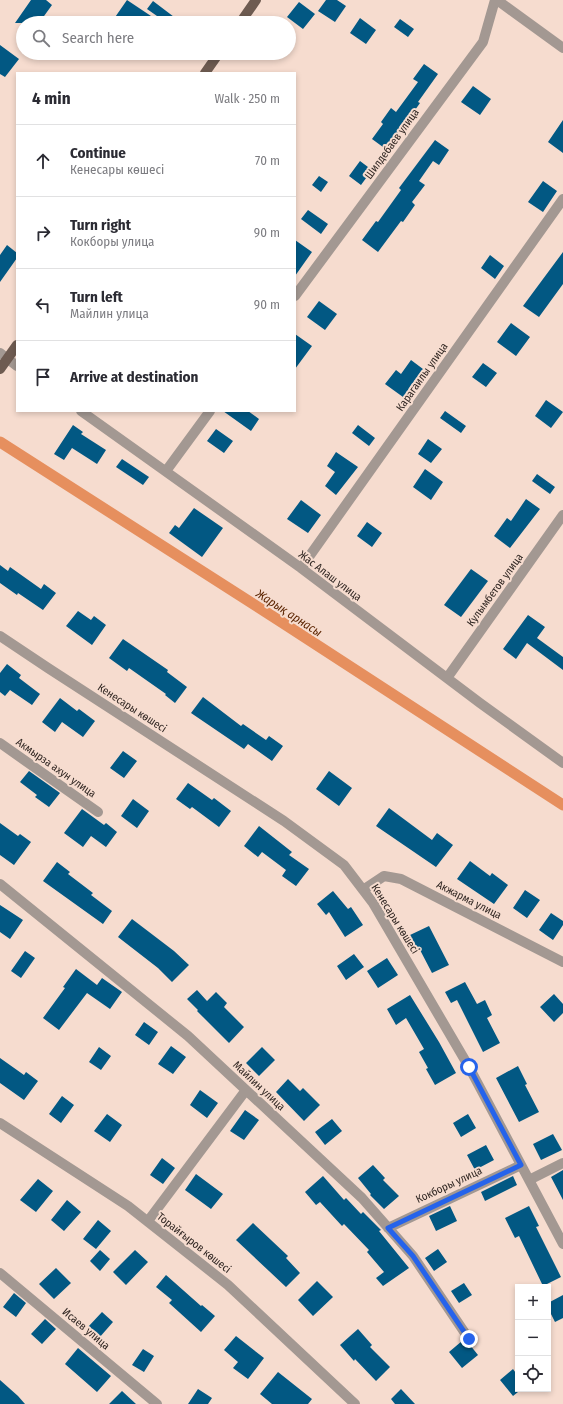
<!DOCTYPE html>
<meta charset="utf-8">
<style>
body{margin:0;font-family:"Fira Sans Condensed",sans-serif;background:#f7f7f7;color:#2b2b33}
.controls{position:absolute;right:12px;bottom:12px;display:grid;overflow:hidden;border-radius:0px;box-shadow:0 2px 6px #0003}
.controls button{width:36px;height:36px;display:grid;place-items:center;padding:0;border:0;border-bottom:1px solid #e1e1e2;background:#fff;color:#2b2b33;font:20px sans-serif}
.stop{position:absolute;width:12px;height:12px;margin:-9px;border:3px solid #2563eb;border-radius:50%;background:#fff}
.stop.end{background:#2563eb;border-color:#fff;box-shadow:0 1px 4px #0008}
.list{margin:0;padding:0;list-style:none}
h2{display:flex;justify-content:space-between;align-items:center;height:52px;margin:0;padding:0 16px;font-size:17px}
h2 small{font-size:13px;font-weight:400;color:#7c7c81}
.list li{display:grid;grid-template-columns:26px 1fr auto;gap:12px;align-items:center;box-sizing:border-box;height:72px;padding:0 16px;border-top:1px solid #e1e1e2}
.list b{display:block;font-size:15px;white-space:nowrap}
.list p{margin:0;font-size:13px;white-space:nowrap;color:#7c7c81}
.list em{font-size:13px;font-style:normal;color:#7c7c81}
.icon{flex:none;width:22px;height:22px;fill:none;stroke:currentColor;stroke-width:2;stroke-linecap:round;stroke-linejoin:round}
.map{position:relative;flex:none;width:563px;height:1404px;overflow:hidden}
.search{position:absolute;background:#fff;box-shadow:0 2px 6px #0003;left:16px;top:16px;width:280px;height:44px;display:flex;align-items:center;gap:10px;box-sizing:border-box;padding:0 14px;border-radius:22px;color:#7c7c81;font-size:15px}
.panel{position:absolute;background:#fff;box-shadow:0 2px 6px #0003;left:16px;top:72px;width:280px;height:340px;border-radius:0px}
.map>svg:first-child{display:block}
.lines{fill:none;stroke-linecap:round;stroke-linejoin:round}
.canal{stroke:#e68f5e;stroke-width:11}
.building{fill:#025883}
.minor{stroke:#a39892;stroke-width:10}
.major{stroke:#6e5b51;stroke-width:10}
.route{stroke:#2563eb;stroke-width:5}
.labels{text-anchor:middle;dominant-baseline:central;stroke-width:4;stroke-linejoin:round;paint-order:stroke}
.street-label{font-size:11px;fill:#312723;stroke:#f6dccf}
.water-label{font-size:12px;font-style:italic;fill:#5b2400;stroke:#f6dccf}
</style>
<div class="map">
<svg width="563" height="1404" viewBox="0 0 563 1404">
<rect width="100%" height="100%" fill="#f6dccf"/>
<g class="lines">
<path class="canal" d="M 0,442 L 283,623 L 563,805"/>
</g>
<path class="building" d="M 31,0 L 46,0 L 52,5 L 39,23 L 15,23 Z
M 127,0 L 151,16 L 146,23 L 111,23 Z
M 326,0 L 337,0 L 346,6 L 335,22 L 318,11 Z
M 153,1 L 182,23 L 167,23 L 147,9 Z
M 299,2 L 315,14 L 303,29 L 287,17 Z
M 360,18 L 376,30 L 366,44 L 350,33 Z
M 400,19 L 414,29 L 408,37 L 394,27 Z
M 0,45 L 19,59 L 5,77 L 0,74 Z
M 424,64 L 438,74 L 418,102 L 420,103 L 387,150 L 372,139 L 383,124 L 381,122 L 391,108 L 396,112 L 418,82 L 413,79 Z
M 473,86 L 491,99 L 480,115 L 461,102 Z
M 563,120 L 563,153 L 548,142 Z
M 435,140 L 449,150 L 439,165 L 433,161 L 419,181 L 425,185 L 412,202 L 415,205 L 403,222 L 401,221 L 378,252 L 362,240 L 376,221 L 378,222 L 401,190 L 399,188 Z
M 360,161 L 372,170 L 361,185 L 349,176 Z
M 319,176 L 328,182 L 321,192 L 312,185 Z
M 543,181 L 557,191 L 543,212 L 528,202 Z
M 308,210 L 328,224 L 321,234 L 301,219 Z
M 295,240 L 312,252 L 295,276 Z
M 7,245 L 17,253 L 17,258 L 0,282 L 0,255 Z
M 563,252 L 563,284 L 539,317 L 523,306 Z
M 490,255 L 504,266 L 495,279 L 481,268 Z
M 319,301 L 337,314 L 325,330 L 307,317 Z
M 511,323 L 530,337 L 516,356 L 497,342 Z
M 295,334 L 312,346 L 295,369 Z
M 411,360 L 423,369 L 403,397 L 385,384 L 396,370 L 401,374 Z
M 483,363 L 497,373 L 486,387 L 472,377 Z
M 546,400 L 563,412 L 551,428 L 535,416 Z
M 223,411 L 248,411 L 259,419 L 251,431 Z
M 445,411 L 466,426 L 461,433 L 440,418 Z
M 73,425 L 83,432 L 81,434 L 106,450 L 97,464 L 72,448 L 64,460 L 54,454 Z
M 358,425 L 375,438 L 369,446 L 352,433 Z
M 216,429 L 233,441 L 224,453 L 207,441 Z
M 428,439 L 442,449 L 431,463 L 418,454 Z
M 336,452 L 358,467 L 336,495 L 325,486 L 335,472 L 327,466 Z
M 122,459 L 149,477 L 143,485 L 116,467 Z
M 425,469 L 443,482 L 431,500 L 413,487 Z
M 537,474 L 555,487 L 550,494 L 532,481 Z
M 526,499 L 540,509 L 510,548 L 494,536 L 507,518 L 511,521 Z
M 301,500 L 321,515 L 308,533 L 287,519 Z
M 194,508 L 223,528 L 202,557 L 169,533 L 175,525 L 179,528 Z
M 367,522 L 382,533 L 372,547 L 357,536 Z
M 0,565 L 8,571 L 10,567 L 41,589 L 44,584 L 56,593 L 43,610 L 18,593 L 17,595 L 0,583 Z
M 471,569 L 488,581 L 461,617 L 444,605 Z
M 78,611 L 91,620 L 94,616 L 106,625 L 92,645 L 66,626 Z
M 528,615 L 545,627 L 537,638 L 563,657 L 563,670 L 527,643 L 516,659 L 503,649 Z
M 123,639 L 168,670 L 167,672 L 187,687 L 175,703 L 165,695 L 166,694 L 129,668 L 127,671 L 109,658 Z
M 7,664 L 21,675 L 19,678 L 40,694 L 32,705 L 10,690 L 5,696 L 0,692 L 0,673 Z
M 203,697 L 241,726 L 243,724 L 266,740 L 269,736 L 283,746 L 272,761 L 248,744 L 244,749 L 191,713 Z
M 60,698 L 77,711 L 79,709 L 95,721 L 83,737 L 62,722 L 55,732 L 42,722 Z
M 123,751 L 137,761 L 124,778 L 110,768 Z
M 29,771 L 60,793 L 49,807 L 35,797 L 37,795 L 20,782 Z
M 329,771 L 352,788 L 339,806 L 316,789 Z
M 188,783 L 212,800 L 214,798 L 231,811 L 219,827 L 192,807 L 190,809 L 176,799 Z
M 133,799 L 149,811 L 137,828 L 121,816 Z
M 389,808 L 432,840 L 437,833 L 453,845 L 436,867 L 376,826 Z
M 82,809 L 104,825 L 106,823 L 117,832 L 106,847 L 91,836 L 83,847 L 64,833 Z
M 0,823 L 18,836 L 20,834 L 31,842 L 14,865 L 0,855 Z
M 259,826 L 292,852 L 289,855 L 309,869 L 296,886 L 282,876 L 286,870 L 262,852 L 258,857 L 244,846 Z
M 470,861 L 490,876 L 492,873 L 508,885 L 494,904 L 457,879 Z
M 57,862 L 70,872 L 68,874 L 93,893 L 91,895 L 112,911 L 103,924 L 43,881 Z
M 525,890 L 540,900 L 527,918 L 513,908 Z
M 333,891 L 348,909 L 351,907 L 363,925 L 345,937 L 329,912 L 326,915 L 317,904 Z
M 0,905 L 23,920 L 10,939 L 0,932 Z
M 551,913 L 563,921 L 563,925 L 553,940 L 539,930 Z
M 132,919 L 174,951 L 189,965 L 172,982 L 158,968 L 118,937 Z
M 429,926 L 449,965 L 432,973 L 419,948 L 417,949 L 410,935 Z
M 25,951 L 35,958 L 21,978 L 11,971 Z
M 354,954 L 364,967 L 346,980 L 337,966 Z
M 387,958 L 398,975 L 378,988 L 367,971 Z
M 76,969 L 97,985 L 102,978 L 122,992 L 110,1009 L 87,993 L 59,1030 L 43,1018 L 65,988 L 63,987 Z
M 465,982 L 477,1004 L 485,1000 L 492,1015 L 487,1018 L 500,1043 L 483,1052 L 457,1000 L 451,1003 L 445,992 Z
M 197,990 L 207,1001 L 216,992 L 227,1003 L 224,1007 L 244,1027 L 229,1043 L 197,1011 L 198,1010 L 187,999 Z
M 554,994 L 563,1004 L 563,1013 L 554,1022 L 540,1007 Z
M 410,995 L 439,1042 L 456,1073 L 435,1085 L 426,1069 L 428,1068 L 419,1052 L 424,1049 L 406,1018 L 396,1025 L 387,1009 Z
M 144,1022 L 158,1032 L 149,1045 L 135,1035 Z
M 171,1046 L 186,1057 L 173,1074 L 158,1064 Z
M 99,1047 L 111,1056 L 101,1070 L 89,1062 Z
M 262,1047 L 275,1060 L 259,1076 L 246,1063 Z
M 0,1058 L 24,1075 L 26,1072 L 38,1081 L 24,1100 L 0,1083 Z
M 518,1066 L 527,1084 L 525,1085 L 539,1112 L 519,1122 L 496,1078 Z
M 288,1079 L 300,1091 L 303,1088 L 320,1105 L 304,1121 L 276,1092 Z
M 200,1090 L 218,1103 L 207,1118 L 190,1105 Z
M 62,1096 L 74,1105 L 61,1123 L 49,1114 Z
M 245,1110 L 259,1120 L 244,1140 L 230,1131 Z
M 107,1114 L 122,1125 L 110,1142 L 94,1131 Z
M 468,1114 L 476,1128 L 461,1137 L 453,1123 Z
M 332,1119 L 342,1131 L 325,1145 L 315,1132 Z
M 553,1134 L 562,1150 L 541,1160 L 533,1144 Z
M 486,1145 L 494,1160 L 475,1170 L 467,1155 Z
M 162,1158 L 175,1168 L 163,1184 L 150,1175 Z
M 373,1165 L 385,1178 L 383,1180 L 399,1196 L 384,1209 L 370,1195 L 371,1194 L 358,1178 Z
M 563,1170 L 563,1200 L 551,1177 Z
M 196,1174 L 223,1194 L 211,1209 L 185,1190 Z
M 323,1176 L 344,1200 L 346,1198 L 361,1214 L 363,1212 L 381,1230 L 379,1231 L 409,1268 L 383,1286 L 376,1278 L 384,1272 L 367,1252 L 369,1250 L 344,1224 L 342,1226 L 320,1202 L 316,1205 L 305,1192 Z
M 513,1176 L 517,1185 L 485,1201 L 481,1192 Z
M 38,1179 L 53,1191 L 36,1212 L 20,1200 Z
M 67,1200 L 81,1212 L 64,1231 L 51,1220 Z
M 450,1206 L 457,1221 L 436,1231 L 429,1216 Z
M 529,1206 L 539,1226 L 536,1227 L 561,1277 L 543,1286 L 519,1236 L 515,1238 L 505,1218 Z
M 98,1220 L 111,1231 L 96,1249 L 83,1239 Z
M 253,1223 L 288,1256 L 286,1258 L 300,1273 L 286,1287 L 236,1240 Z
M 438,1249 L 447,1262 L 434,1271 L 425,1258 Z
M 100,1250 L 110,1259 L 100,1271 L 90,1261 Z
M 135,1250 L 148,1262 L 126,1285 L 113,1272 Z
M 56,1268 L 71,1283 L 54,1299 L 39,1284 Z
M 166,1275 L 201,1306 L 202,1305 L 215,1316 L 201,1332 L 169,1303 L 172,1300 L 156,1287 Z
M 317,1281 L 333,1297 L 313,1316 L 298,1300 Z
M 464,1283 L 472,1295 L 459,1303 L 451,1291 Z
M 14,1293 L 26,1303 L 16,1317 L 3,1307 Z
M 563,1295 L 563,1318 L 555,1322 L 548,1308 L 548,1303 Z
M 102,1312 L 113,1322 L 99,1338 L 88,1327 Z
M 45,1319 L 56,1329 L 42,1344 L 31,1334 Z
M 358,1329 L 372,1345 L 370,1347 L 390,1367 L 376,1381 L 355,1359 L 354,1361 L 340,1345 Z
M 236,1336 L 264,1358 L 248,1379 L 233,1368 L 238,1362 L 224,1350 Z
M 462,1341 L 466,1345 L 470,1345 L 478,1355 L 462,1368 L 449,1352 Z
M 78,1348 L 111,1376 L 97,1392 L 65,1364 Z
M 143,1349 L 154,1356 L 144,1372 L 132,1365 Z
M 513,1369 L 518,1376 L 518,1392 L 513,1396 L 500,1380 Z
M 278,1372 L 312,1399 L 308,1404 L 272,1404 L 260,1394 Z
M 0,1380 L 18,1396 L 25,1404 L 0,1404 Z
M 198,1389 L 212,1398 L 208,1404 L 188,1404 Z
M 401,1389 L 415,1404 L 395,1404 L 391,1399 Z
M 122,1391 L 136,1404 L 109,1404 Z"/>
<g class="lines">
<path class="minor" d="M 497,0 L 563,48
M 295,296 L 483,42 L 495,0
M 0,353 L 17,366
M 81,411 L 301,568 L 480,703 L 563,763
M 166,471 L 210,411
M 301,568 L 563,199
M 0,636 L 48,668 L 284,821 L 344,865 L 373,903 L 469,1067 L 563,1244
M 447,678 L 563,515
M 0,743 L 98,812
M 0,884 L 188,1036 L 362,1198 L 413,1256 L 469,1339
M 363,890 L 384,876 L 401,879 L 563,962
M 0,1123 L 128,1206 L 228,1285 L 355,1404
M 529,1180 L 563,1163
M 148,1221 L 246,1090
M 388,1228 L 521,1165
M 0,1273 L 157,1404"/>
<path class="major" d="M 240,23 L 256,0
M 205,73 L 219,53
M 0,369 L 17,345"/>
</g>
<g class="lines">
<path class="route" d="M 469,1067 L 521,1165 L 388,1228 L 413,1256 L 469,1339"/>
</g>
<g class="labels">
<g class="street-label">
<text transform="translate(392 144) rotate(-54)">Шилдебаев улица</text>
<text transform="translate(422 377) rotate(-55)">Карагаилы улица</text>
<text transform="translate(330 576) rotate(37)">Жас Алаш улица</text>
<text transform="translate(495 590) rotate(-54)">Кулымбетов улица</text>
<text transform="translate(132 708) rotate(33)">Кенесары көшесі</text>
<text transform="translate(56 768) rotate(35)">Акмырза ахун улица</text>
<text transform="translate(469 900) rotate(27)">Акжарма улица</text>
<text transform="translate(395 919) rotate(58)">Кенесары көшесі</text>
<text transform="translate(259 1086) rotate(43)">Майлин улица</text>
<text transform="translate(449 1185) rotate(-25)">Кокборы улица</text>
<text transform="translate(194 1243) rotate(38)">Торайғыров көшесі</text>
<text transform="translate(86 1329) rotate(40)">Исаев улица</text>
</g>
<g class="water-label">
<text transform="translate(289 613) rotate(33)">Жарық арнасы</text>
</g>
</g>
</svg>
<div class="controls">
<button>+</button>
<button>−</button>
<button><svg class="icon" aria-label="locate" viewBox="0 0 24 24"><circle cx="12" cy="12" r="6"/><path d="M12 2v4M12 18v4M2 12h4M18 12h4"/></svg></button>
</div>
<div class="stop" style="left:469px;top:1067px"></div>
<div class="stop end" style="left:469px;top:1339px"></div>
<div class="search"><svg class="icon" aria-label="search" viewBox="0 0 24 24"><circle cx="10" cy="10" r="6"/><path d="M15 15l6 6"/></svg>Search here</div>
<section class="panel">
<h2>4 min<small>Walk · 250 m</small></h2>
<ul class="list">
<li><svg class="icon" aria-label="ahead" viewBox="0 0 24 24"><path d="M12 20V5M6 11l6-6 6 6"/></svg><div><b>Continue</b><p>Кенесары көшесі</p></div><em>70 m</em></li>
<li><svg class="icon" aria-label="right" viewBox="0 0 24 24"><path d="M7 20v-9h11M14 6l5 5-5 5"/></svg><div><b>Turn right</b><p>Кокборы улица</p></div><em>90 m</em></li>
<li><svg class="icon" aria-label="left" viewBox="0 0 24 24"><path d="M17 20v-9H6M10 6l-5 5 5 5"/></svg><div><b>Turn left</b><p>Майлин улица</p></div><em>90 m</em></li>
<li><svg class="icon" aria-label="arrive" viewBox="0 0 24 24"><path d="M6 21V4h12l-3 4 3 4H6"/></svg><div><b>Arrive at destination</b></div></li>
</ul>
</section>
</div>
